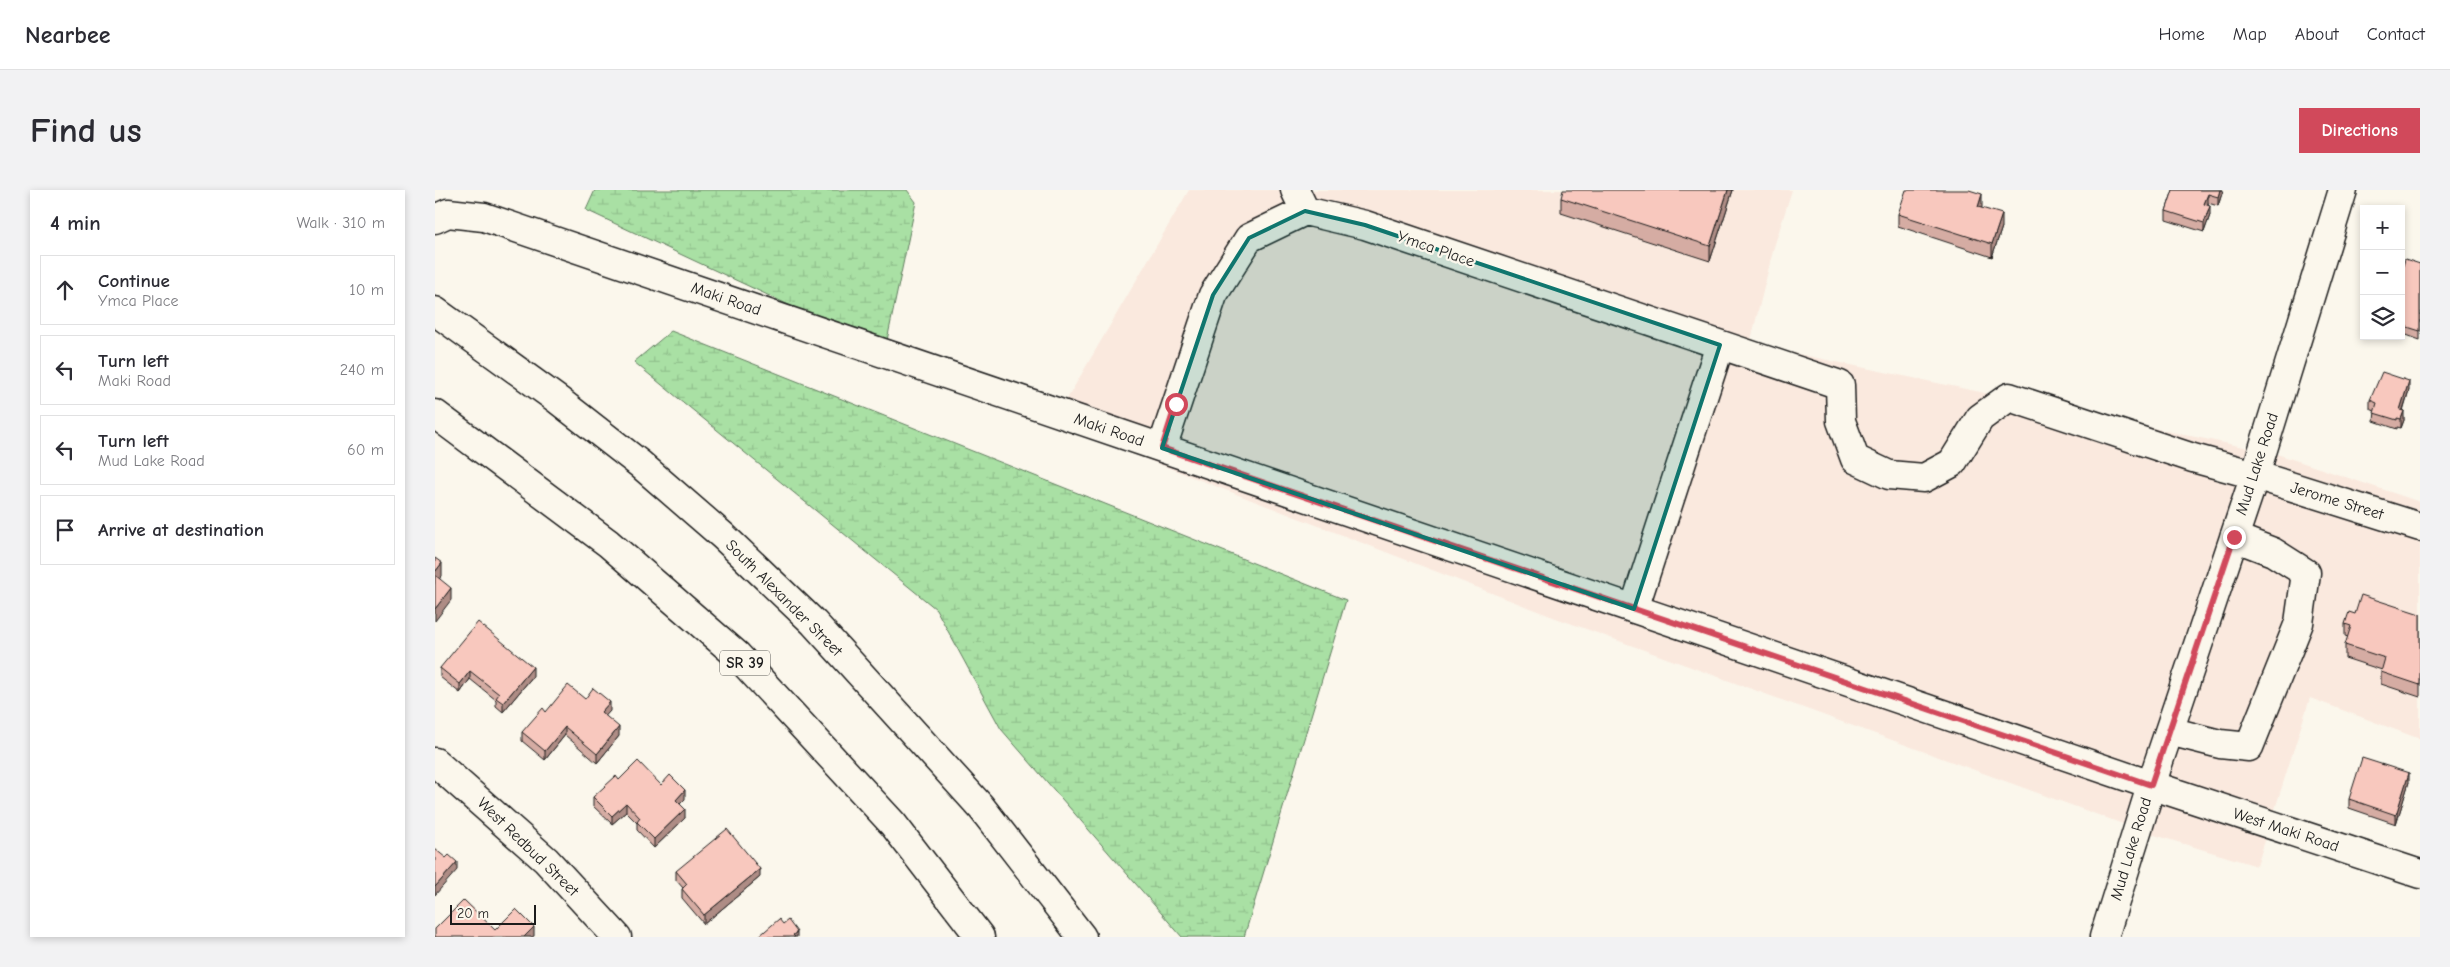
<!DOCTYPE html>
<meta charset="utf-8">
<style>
body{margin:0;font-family:"Comic Neue",sans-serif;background:#f2f2f3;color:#2b2b33}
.controls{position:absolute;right:15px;top:15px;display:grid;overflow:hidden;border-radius:0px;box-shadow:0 2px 8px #0003}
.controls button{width:45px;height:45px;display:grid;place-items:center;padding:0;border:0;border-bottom:1px solid #e1e1e2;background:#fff;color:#2b2b33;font:25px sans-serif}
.scale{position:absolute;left:15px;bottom:12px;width:86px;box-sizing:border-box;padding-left:5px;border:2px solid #1c1c1c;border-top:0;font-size:14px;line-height:18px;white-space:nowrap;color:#1c1c1c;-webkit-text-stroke:4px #fbf7ec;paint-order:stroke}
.stop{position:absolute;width:15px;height:15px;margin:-11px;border:4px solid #d1495b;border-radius:50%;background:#fff}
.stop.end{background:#d1495b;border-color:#fff;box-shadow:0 1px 5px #0008}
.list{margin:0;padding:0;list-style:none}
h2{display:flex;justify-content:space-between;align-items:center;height:65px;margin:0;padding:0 20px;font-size:21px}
h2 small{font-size:16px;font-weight:400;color:#7c7c81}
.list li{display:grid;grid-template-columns:32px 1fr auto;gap:15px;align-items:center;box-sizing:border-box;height:70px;margin:0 10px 10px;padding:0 10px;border:1px solid #e1e1e2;border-radius:0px}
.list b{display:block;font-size:19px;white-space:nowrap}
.list p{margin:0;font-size:16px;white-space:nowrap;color:#7c7c81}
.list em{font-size:16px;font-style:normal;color:#7c7c81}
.icon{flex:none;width:28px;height:28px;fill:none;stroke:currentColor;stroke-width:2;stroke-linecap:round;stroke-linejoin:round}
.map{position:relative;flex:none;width:1985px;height:747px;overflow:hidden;border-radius:0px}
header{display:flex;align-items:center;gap:30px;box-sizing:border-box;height:70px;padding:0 25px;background:#fff;border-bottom:1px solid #e1e1e2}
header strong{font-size:24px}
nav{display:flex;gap:28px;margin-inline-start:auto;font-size:18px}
.intro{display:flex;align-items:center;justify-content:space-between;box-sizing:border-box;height:120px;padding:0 30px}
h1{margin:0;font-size:35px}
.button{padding:12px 22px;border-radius:0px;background:#d1495b;color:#fff;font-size:18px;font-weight:700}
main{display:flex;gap:30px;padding:0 30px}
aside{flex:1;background:#fff;border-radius:0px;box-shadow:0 2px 8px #0003}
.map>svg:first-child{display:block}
.built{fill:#fae9de}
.wetland{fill:url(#wetland-marsh);stroke:#627e60}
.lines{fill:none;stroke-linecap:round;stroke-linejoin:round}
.minor-casing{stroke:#1c1c1c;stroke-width:31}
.major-casing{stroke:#1c1c1c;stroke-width:31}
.minor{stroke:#fbf7ec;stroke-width:28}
.major{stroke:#fbf7ec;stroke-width:28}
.wall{fill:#d5aca3;stroke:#1c1c1c}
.shaded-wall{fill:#ae8c85;stroke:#1c1c1c}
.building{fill:#f8c8be;stroke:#1c1c1c}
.route{stroke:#d1495b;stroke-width:6}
.marked{fill:#0f766e;fill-opacity:0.2;stroke:#0f766e;stroke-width:4;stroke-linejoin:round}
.labels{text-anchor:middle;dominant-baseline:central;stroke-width:4.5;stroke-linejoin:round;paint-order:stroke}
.shield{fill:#fbf7ec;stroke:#5f5e5a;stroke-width:1}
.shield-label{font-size:15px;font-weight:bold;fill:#1c1c1c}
.street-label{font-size:16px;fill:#1c1c1c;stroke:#fbf7ec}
</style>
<header>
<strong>Nearbee</strong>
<nav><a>Home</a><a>Map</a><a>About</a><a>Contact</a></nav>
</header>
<div class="intro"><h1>Find us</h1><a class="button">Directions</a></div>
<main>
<aside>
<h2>4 min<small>Walk · 310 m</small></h2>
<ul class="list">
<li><svg class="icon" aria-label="ahead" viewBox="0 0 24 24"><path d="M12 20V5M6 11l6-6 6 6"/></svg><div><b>Continue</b><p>Ymca Place</p></div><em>10 m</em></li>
<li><svg class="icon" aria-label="left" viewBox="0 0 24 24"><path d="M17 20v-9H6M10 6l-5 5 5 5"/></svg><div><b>Turn left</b><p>Maki Road</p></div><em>240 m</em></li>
<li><svg class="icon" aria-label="left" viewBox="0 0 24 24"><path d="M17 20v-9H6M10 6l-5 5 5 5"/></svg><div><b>Turn left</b><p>Mud Lake Road</p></div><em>60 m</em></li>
<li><svg class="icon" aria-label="arrive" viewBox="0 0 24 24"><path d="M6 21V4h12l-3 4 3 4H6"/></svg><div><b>Arrive at destination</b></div></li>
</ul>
</aside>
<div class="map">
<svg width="1985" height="747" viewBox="0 0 1985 747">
<defs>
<pattern id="wetland-marsh" width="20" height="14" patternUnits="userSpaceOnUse" patternTransform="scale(1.25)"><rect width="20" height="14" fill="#a9e0a4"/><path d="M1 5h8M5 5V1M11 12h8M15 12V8" fill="none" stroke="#91c08d"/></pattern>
</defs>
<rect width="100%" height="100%" fill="#fbf7ec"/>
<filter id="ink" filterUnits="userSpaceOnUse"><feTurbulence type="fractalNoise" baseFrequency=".02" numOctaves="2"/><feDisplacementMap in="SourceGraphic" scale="10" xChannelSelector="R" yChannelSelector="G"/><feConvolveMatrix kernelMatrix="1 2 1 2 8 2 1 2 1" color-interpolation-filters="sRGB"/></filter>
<g filter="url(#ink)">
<path class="built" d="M 754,0 L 1357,0 L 1339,57 L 1315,154 L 1842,264 L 1985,312 L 1985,549 L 1875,508 L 1822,676 L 1713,643 L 1118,427 L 618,233 Z"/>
<path class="wetland" d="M 160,0 L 472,0 L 481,12 L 450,160 L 151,20 Z
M 236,141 L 911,410 L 809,747 L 747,747 L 566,539 L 501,419 L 199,172 Z"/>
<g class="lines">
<g class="minor-casing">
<path id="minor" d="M 860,0 L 870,21
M 0,29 L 13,23 L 49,27 L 1716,595 L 1985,684
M 727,258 L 778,105 L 814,48 L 870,21 L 930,35 L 1405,195 L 1406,231 L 1420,269 L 1454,285 L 1489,288 L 1517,273 L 1545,228 L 1574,207 L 1758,268 L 1820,285 L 1985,337
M 1199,419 L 1285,155
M 1734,541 L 1785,554 L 1814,557 L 1864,433 L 1871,383 L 1838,362 L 1799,347
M 0,572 L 111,670 L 182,747
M 1669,747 L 1723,574 L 1820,285 L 1908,0"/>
</g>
<g class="major-casing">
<path id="major" d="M 0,121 L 123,210 L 205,274 L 288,346 L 379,433 L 546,617 L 647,747
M 0,224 L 173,353 L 302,465 L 458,634 L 545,747"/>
</g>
<use href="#minor" class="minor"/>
<use href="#major" class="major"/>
</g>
<path class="wall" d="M 1298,0 L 1275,71 L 1126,23 L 1126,8 Z
M 1738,0 L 1788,0 L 1783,16 L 1773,13 L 1772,15 L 1775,25 L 1769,42 L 1731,30 L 1731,21 Z
M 1547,17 L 1546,18 L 1567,37 L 1557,67 L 1463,36 L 1463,24 Z
M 1985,74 L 1985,150 L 1966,143 L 1966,83 Z
M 1974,200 L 1968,221 L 1969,230 L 1966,238 L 1962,237 L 1962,239 L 1939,231 L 1940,221 L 1935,219 L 1935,210 Z
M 1920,424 L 1985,424 L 1985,507 L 1946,494 L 1946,482 L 1947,480 L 1910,468 L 1910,455 L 1913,447 L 1910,446 L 1910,434 Z
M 5,478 L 98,486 L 68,522 L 61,516 L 61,510 L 35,489 L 25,503 L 5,487 Z
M 150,509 L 175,521 L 170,526 L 184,546 L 162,573 L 130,545 L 110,570 L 87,551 L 87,542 L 111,522 Z
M 184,590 L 226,595 L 250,609 L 245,614 L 250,628 L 219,658 L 202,640 L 202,633 L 191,622 L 177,634 L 158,616 L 158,607 Z
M 1974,592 L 1961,634 L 1914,618 L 1914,609 Z
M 241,681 L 325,687 L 269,734 L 247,708 L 247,699 L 248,698 L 241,690 Z"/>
<path class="shaded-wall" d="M 1293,0 L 1298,0 L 1275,71 L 1275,56 Z
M 1785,0 L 1788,0 L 1783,16 L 1783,7 Z
M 1547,4 L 1547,17 L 1543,29 L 1543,17 Z
M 1773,4 L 1773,13 L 1769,23 L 1769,14 Z
M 1775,16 L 1775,25 L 1769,42 L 1769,33 Z
M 1567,24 L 1567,37 L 1557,67 L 1557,54 Z
M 1974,191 L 1974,200 L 1965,229 L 1965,220 Z
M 1969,221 L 1969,230 L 1966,238 L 1966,229 Z
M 7,373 L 7,386 L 0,394 L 0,382 Z
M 16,398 L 16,410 L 0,431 L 0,419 Z
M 98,477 L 98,486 L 68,522 L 68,513 Z
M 35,481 L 35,489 L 25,503 L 25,494 Z
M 175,512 L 175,521 L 166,531 L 166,522 Z
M 130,537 L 130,545 L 110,570 L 110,561 Z
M 184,537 L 184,546 L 162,573 L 162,564 Z
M 1974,583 L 1974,592 L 1961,634 L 1961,625 Z
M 250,600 L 250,609 L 241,618 L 241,610 Z
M 191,613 L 191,622 L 177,634 L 177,626 Z
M 250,619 L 250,628 L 219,658 L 219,649 Z
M 22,672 L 22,680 L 0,705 L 0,697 Z
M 325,679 L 325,687 L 269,734 L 269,725 Z
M 99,737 L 99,746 L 97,747 L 89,747 Z
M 362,742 L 362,747 L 358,747 L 358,745 Z"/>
<path class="building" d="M 1128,0 L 1293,0 L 1275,56 L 1126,8 Z
M 1471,0 L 1534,0 L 1547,4 L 1543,17 L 1567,24 L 1557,54 L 1463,24 Z
M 1738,0 L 1785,0 L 1783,7 L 1773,4 L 1769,14 L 1775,16 L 1769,33 L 1731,21 Z
M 1970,69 L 1985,74 L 1985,141 L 1966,135 L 1966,83 Z
M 1947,182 L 1974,191 L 1965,220 L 1969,221 L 1966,229 L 1962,228 L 1962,230 L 1939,223 L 1942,213 L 1935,210 Z
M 0,368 L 7,373 L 0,382 Z
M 0,385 L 16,398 L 0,419 Z
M 1926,405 L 1985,424 L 1985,495 L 1946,482 L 1950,468 L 1910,455 L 1916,436 L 1910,434 L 1914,422 L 1920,424 Z
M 43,432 L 98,477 L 68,513 L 61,508 L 64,504 L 35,481 L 25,494 L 5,478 Z
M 133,495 L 150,509 L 158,498 L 175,512 L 166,522 L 184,537 L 162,564 L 130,537 L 110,561 L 87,542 L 108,518 L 111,522 Z
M 1927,568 L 1974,583 L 1961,625 L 1914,609 Z
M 203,571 L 226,595 L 235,585 L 250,600 L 241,610 L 250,619 L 219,649 L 202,632 L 205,628 L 191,613 L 177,626 L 158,607 L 181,586 L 184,590 Z
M 292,639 L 325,679 L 269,725 L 247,699 L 252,694 L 241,681 Z
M 0,659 L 11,668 L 14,665 L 22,672 L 0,697 Z
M 29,710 L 60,740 L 81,719 L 99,737 L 89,747 L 0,747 L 0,739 Z
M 344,729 L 348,734 L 353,730 L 362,742 L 358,745 L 360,747 L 323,747 Z"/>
</g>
<g class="lines" filter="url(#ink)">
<path class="route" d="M 741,214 L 727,258 L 1716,595 L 1799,347"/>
</g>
<path class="marked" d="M 870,21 L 930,35 L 1285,155 L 1199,419 L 727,258 L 778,105 L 814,48 Z"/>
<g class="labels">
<rect class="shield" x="285" y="460.5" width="50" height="25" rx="4"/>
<g class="shield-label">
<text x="310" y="473">SR 39</text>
</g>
<g class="street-label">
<text transform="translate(1001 59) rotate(19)">Ymca Place</text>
<text transform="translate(291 109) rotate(19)">Maki Road</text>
<text transform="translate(674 240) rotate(19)">Maki Road</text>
<text transform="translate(1822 274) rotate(-72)">Mud Lake Road</text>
<text transform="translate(1902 311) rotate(17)">Jerome Street</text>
<text transform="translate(349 408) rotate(45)">South Alexander Street</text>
<text transform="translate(1851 640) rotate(18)">West Maki Road</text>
<text transform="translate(93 657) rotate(44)">West Redbud Street</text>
<text transform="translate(1696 659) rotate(-73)">Mud Lake Road</text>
</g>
</g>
</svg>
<div class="controls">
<button>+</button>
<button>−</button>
<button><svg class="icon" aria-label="layers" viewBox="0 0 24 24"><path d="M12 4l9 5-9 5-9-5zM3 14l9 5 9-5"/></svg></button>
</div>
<div class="scale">20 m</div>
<div class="stop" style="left:741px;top:214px"></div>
<div class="stop end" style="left:1799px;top:347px"></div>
</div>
</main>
